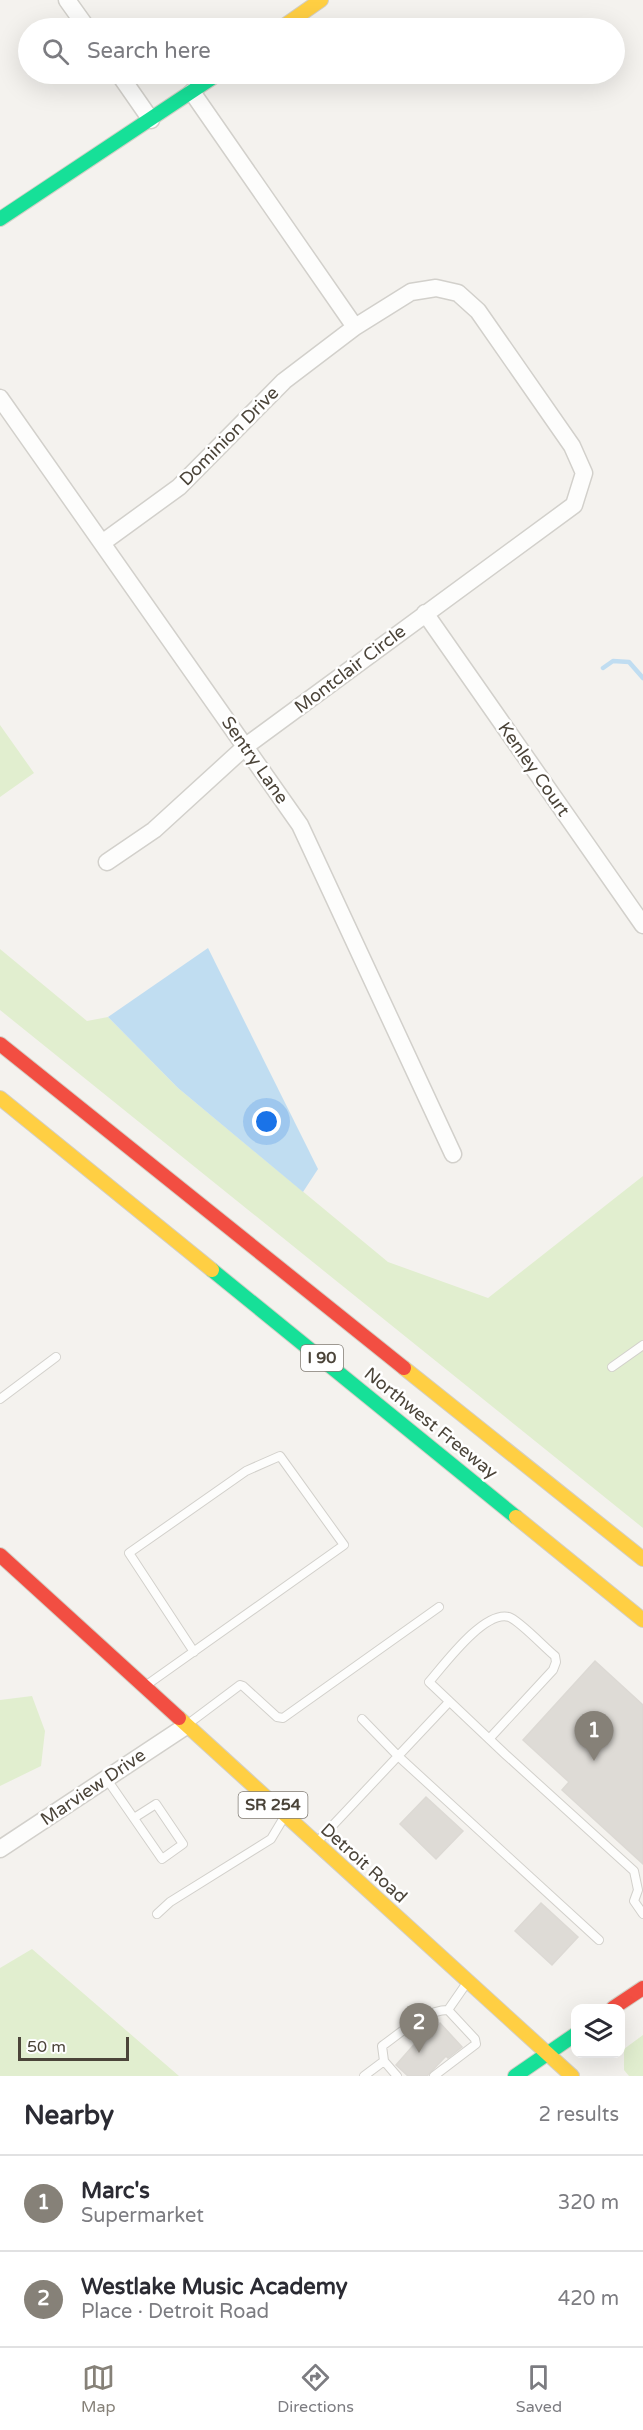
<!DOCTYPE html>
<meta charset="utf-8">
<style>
body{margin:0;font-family:"Varela Round",sans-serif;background:#f2f2f3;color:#2b2b33}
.controls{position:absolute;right:18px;bottom:18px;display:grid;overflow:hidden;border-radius:12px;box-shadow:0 6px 24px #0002}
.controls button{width:54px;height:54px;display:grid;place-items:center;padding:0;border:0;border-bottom:2px solid #e1e1e2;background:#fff;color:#2b2b33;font:30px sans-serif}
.scale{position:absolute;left:18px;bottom:15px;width:111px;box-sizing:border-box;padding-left:6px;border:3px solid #4b4439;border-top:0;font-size:16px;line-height:21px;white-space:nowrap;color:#4b4439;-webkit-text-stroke:4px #fff;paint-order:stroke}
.you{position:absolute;left:267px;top:1122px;width:21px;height:21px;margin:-15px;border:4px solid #fff;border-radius:50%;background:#1a73e8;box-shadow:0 0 0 9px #1a73e833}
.badge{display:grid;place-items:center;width:39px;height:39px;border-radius:50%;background:#868178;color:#fff;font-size:20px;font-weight:700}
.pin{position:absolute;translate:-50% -50px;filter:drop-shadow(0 2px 3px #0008)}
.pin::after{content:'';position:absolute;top:32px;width:21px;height:18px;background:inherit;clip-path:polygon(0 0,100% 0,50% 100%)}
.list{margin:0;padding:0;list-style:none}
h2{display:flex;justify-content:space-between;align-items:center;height:78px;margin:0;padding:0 24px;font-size:26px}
h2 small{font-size:20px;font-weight:400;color:#7c7c81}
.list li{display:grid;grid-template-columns:39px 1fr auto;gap:18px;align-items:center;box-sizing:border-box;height:96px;padding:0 24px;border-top:2px solid #e1e1e2}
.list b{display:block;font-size:22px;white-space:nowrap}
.list p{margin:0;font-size:20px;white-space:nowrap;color:#7c7c81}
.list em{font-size:20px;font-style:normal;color:#7c7c81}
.icon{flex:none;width:33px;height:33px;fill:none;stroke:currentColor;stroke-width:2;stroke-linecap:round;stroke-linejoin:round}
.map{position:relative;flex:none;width:643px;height:2076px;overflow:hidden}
.search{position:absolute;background:#fff;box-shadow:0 6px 24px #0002;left:18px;right:18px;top:18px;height:66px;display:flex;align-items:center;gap:15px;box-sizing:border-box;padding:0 21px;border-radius:33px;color:#7c7c81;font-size:22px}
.sheet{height:270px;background:#fff}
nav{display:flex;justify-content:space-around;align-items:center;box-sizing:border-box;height:84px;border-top:2px solid #e1e1e2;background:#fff;font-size:16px;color:#7c7c81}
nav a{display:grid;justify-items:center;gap:3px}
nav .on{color:#868178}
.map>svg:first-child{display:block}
.green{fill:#e1eecf}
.water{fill:#c0ddf1}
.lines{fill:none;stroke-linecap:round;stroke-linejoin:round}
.stream{stroke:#c0ddf1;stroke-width:4.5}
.building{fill:#dedbd6;stroke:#dcd9d4;stroke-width:1.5}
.lane-casing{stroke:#d2d0cb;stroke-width:10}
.street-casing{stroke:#d2d0cb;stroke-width:19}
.fast-casing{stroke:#d3cfc5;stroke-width:16}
.slow-casing{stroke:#d3cfc5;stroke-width:16}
.jam-casing{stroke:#d3cfc5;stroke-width:16}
.lane{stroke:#fdfdfc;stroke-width:8}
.street{stroke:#fdfdfc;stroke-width:16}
.fast{stroke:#16e098;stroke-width:14}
.slow{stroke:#ffcf43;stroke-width:14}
.jam{stroke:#f24e42;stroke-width:14}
.labels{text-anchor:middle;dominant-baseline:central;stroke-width:5;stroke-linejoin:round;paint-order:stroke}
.shield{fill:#fff;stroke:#817c74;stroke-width:1.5}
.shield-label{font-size:16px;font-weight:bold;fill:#4b4439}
.street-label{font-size:18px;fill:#4b4439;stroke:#fff}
</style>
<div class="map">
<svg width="643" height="2076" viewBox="0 0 643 2076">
<rect width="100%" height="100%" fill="#f4f2ee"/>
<path class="green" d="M 0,725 L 34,773 L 0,797 Z
M 0,949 L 87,1021 L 108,1017 L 178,1088 L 388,1262 L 488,1298 L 643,1176 L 643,1528 L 0,1010 Z
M 32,1696 L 45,1731 L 41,1766 L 0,1786 L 0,1700 Z
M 32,1949 L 179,2076 L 0,2076 L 0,1968 Z
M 643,2035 L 643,2076 L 629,2076 L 624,2070 L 624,2049 Z"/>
<path class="water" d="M 208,948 L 318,1169 L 303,1192 L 178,1088 L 108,1017 Z"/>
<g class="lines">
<path class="stream" d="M 603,668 L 613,661 L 629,662 L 643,678"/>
</g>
<path class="building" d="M 595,1661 L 643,1705 L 643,1864 L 562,1790 L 569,1782 L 523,1740 Z
M 426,1797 L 463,1831 L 436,1859 L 400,1824 Z
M 541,1903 L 578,1937 L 552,1965 L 515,1931 Z
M 440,2023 L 462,2047 L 448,2058 L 446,2056 L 427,2076 L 408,2076 L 396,2065 L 419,2039 L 423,2042 Z"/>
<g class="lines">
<g class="lane-casing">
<path id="lane" d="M 612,1367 L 643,1345
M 0,1399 L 56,1357
M 148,1684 L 344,1545 L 280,1456 L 246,1471 L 129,1553 L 194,1652
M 362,1719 L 398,1756 L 599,1940
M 188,1724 L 240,1685 L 243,1686 L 277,1717 L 283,1718 L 439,1607
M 489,1739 L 553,1670 L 556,1662 L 555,1656 C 545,1648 519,1620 509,1617 C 484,1610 444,1665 429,1682 L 505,1754 L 634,1871 L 638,1890 L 634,1901 L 643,1914
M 106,1778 L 162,1859 L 183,1844 L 156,1804 L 134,1818
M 318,1841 L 449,1702
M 157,1914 L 170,1902 L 271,1839 L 283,1819
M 384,2061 L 397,2076
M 364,2076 L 384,2061 L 382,2046 C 401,2033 424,2010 448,2010
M 434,2076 L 476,2044 L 475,2039 L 448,2010 L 466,1984"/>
</g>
<g class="street-casing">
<path id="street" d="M 67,0 L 87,28
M 119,74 L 151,120
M 192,92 L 355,327
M 0,398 L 300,825 L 453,1154
M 102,543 L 179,487 L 284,381 L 355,327 L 411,292 L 436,288 L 458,293 L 478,311 L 572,446 L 584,473 L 574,505 L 246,746 L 154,830 L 107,862
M 425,613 L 643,925
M 0,1849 L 186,1726"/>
</g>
<g class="fast-casing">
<path id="fast" d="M 0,219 L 218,74
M 212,1270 L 516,1517
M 515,2076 L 576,2034"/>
</g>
<g class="slow-casing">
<path id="slow" d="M 281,28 L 321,0
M 0,1098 L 212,1270
M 404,1368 L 643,1559
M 516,1517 L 643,1620
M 179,1718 L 572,2076"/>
</g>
<g class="jam-casing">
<path id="jam" d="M 0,1044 L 404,1368
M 0,1555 L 179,1718
M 613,2008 L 643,1988"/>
</g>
<use href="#lane" class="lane"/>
<use href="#street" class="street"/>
<use href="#fast" class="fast"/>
<use href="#slow" class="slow"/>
<use href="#jam" class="jam"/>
</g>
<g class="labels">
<g class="shield">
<rect x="301" y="1345" width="42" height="26" rx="4.5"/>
<rect x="238.5" y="1792" width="69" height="26" rx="4.5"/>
</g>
<g class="shield-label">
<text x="322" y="1358">I 90</text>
<text x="273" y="1805">SR 254</text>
</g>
<g class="street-label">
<text transform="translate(229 436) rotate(-45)">Dominion Drive</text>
<text transform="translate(350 669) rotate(-37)">Montclair Circle</text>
<text transform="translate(255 760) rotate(55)">Sentry Lane</text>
<text transform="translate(534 769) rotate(55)">Kenley Court</text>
<text transform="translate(431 1423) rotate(39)">Northwest Freeway</text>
<text transform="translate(93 1787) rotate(-34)">Marview Drive</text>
<text transform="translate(364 1863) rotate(42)">Detroit Road</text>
</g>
</g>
</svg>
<div class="controls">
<button><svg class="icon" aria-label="layers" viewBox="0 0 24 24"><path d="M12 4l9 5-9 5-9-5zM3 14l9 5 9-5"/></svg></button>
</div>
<div class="scale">50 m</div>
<div class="you"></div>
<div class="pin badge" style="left:594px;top:1761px">1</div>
<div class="pin badge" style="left:419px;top:2053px">2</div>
<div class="search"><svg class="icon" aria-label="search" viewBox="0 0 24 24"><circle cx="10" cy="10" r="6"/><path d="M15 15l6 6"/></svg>Search here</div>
</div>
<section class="sheet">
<h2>Nearby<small>2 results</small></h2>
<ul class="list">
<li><span class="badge">1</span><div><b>Marc's</b><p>Supermarket</p></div><em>320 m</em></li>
<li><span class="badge">2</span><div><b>Westlake Music Academy</b><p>Place · Detroit Road</p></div><em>420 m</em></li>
</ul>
</section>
<nav>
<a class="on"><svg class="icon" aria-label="map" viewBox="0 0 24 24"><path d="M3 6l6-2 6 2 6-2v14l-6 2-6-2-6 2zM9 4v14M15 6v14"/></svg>Map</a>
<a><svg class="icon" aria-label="directions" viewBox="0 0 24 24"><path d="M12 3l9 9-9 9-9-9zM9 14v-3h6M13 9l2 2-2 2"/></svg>Directions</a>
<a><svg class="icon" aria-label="saved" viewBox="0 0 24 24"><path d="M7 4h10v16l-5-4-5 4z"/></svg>Saved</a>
</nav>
